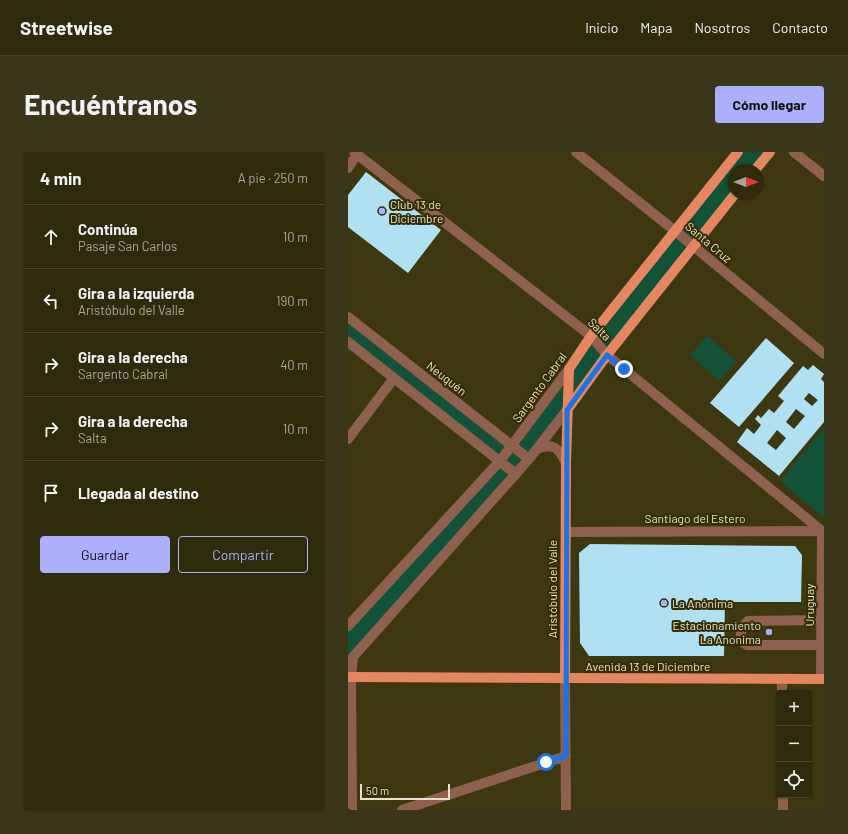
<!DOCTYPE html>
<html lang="es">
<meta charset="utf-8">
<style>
body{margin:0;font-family:Barlow,sans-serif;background:#3a361a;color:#f1f3f6}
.controls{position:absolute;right:12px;bottom:12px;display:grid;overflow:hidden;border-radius:4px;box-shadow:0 1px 3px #0004}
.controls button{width:36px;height:36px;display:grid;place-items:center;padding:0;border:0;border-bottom:1px solid #49462d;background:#2e2a0c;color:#f1f3f6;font:20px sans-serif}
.compass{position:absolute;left:380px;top:12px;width:36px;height:36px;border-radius:50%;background:#2e2a0c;box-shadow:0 1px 3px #0004;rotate:90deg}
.scale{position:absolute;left:12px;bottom:10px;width:90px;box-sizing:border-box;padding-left:4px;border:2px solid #e4e1cc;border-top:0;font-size:11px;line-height:14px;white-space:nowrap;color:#e4e1cc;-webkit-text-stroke:3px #332d05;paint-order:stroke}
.stop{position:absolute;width:12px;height:12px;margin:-9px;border:3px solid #1a73e8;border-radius:50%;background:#fff}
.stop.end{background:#1a73e8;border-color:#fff;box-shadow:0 1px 4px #0008}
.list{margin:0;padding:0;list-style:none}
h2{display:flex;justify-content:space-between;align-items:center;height:52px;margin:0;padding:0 16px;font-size:17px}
h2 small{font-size:13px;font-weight:400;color:#a7a79d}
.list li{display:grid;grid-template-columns:26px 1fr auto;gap:12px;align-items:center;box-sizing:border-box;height:64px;padding:0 16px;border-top:1px solid #49462d}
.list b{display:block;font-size:15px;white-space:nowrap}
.list p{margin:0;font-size:13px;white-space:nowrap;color:#a7a79d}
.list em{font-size:13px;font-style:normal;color:#a7a79d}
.actions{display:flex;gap:8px;padding:12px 16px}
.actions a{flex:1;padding:9px 0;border:1px solid #acaffb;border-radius:4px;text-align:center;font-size:14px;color:#acaffb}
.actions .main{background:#acaffb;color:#111}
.icon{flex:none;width:22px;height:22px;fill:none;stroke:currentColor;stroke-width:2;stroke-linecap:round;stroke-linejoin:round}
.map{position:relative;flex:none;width:476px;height:658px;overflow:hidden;border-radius:4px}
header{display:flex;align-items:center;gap:24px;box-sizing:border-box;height:56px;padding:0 20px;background:#2e2a0c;border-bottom:1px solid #49462d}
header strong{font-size:19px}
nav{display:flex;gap:22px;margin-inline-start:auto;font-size:14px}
.intro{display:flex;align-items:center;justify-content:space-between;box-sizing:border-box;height:96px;padding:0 24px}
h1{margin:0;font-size:28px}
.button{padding:10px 18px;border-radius:4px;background:#acaffb;color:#111;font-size:14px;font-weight:700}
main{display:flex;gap:24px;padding:0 24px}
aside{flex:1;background:#2e2a0c;border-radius:4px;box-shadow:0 1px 3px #0004}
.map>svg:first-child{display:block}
.green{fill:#115238}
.building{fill:#afe1f3;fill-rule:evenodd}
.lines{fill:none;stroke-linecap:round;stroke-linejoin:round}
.minor{stroke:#90604e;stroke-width:10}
.major{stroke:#e68661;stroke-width:10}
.route{stroke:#1a73e8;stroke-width:5}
.poi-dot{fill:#acaffb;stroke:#332d05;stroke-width:1.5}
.labels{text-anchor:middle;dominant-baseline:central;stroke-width:4;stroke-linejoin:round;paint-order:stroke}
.poi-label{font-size:12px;fill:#e4e1cc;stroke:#332d05;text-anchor:start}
.street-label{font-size:12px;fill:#e4e1cc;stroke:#332d05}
</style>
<header>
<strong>Streetwise</strong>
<nav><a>Inicio</a><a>Mapa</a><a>Nosotros</a><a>Contacto</a></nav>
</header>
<div class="intro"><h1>Encuéntranos</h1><a class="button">Cómo llegar</a></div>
<main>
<aside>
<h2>4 min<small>A pie · 250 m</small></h2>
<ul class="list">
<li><svg class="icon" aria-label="ahead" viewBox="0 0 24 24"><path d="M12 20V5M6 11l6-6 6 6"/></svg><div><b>Continúa</b><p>Pasaje San Carlos</p></div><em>10 m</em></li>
<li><svg class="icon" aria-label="left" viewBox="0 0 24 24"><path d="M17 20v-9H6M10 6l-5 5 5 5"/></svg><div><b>Gira a la izquierda</b><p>Aristóbulo del Valle</p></div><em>190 m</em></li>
<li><svg class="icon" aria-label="right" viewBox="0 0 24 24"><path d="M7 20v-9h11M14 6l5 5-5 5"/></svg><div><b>Gira a la derecha</b><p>Sargento Cabral</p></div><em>40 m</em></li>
<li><svg class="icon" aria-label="right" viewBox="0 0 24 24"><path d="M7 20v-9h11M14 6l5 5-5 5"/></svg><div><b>Gira a la derecha</b><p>Salta</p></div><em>10 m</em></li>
<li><svg class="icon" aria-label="arrive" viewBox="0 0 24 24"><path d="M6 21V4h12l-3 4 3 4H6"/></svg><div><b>Llegada al destino</b></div></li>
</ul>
<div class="actions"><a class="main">Guardar</a><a>Compartir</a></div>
</aside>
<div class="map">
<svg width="476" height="658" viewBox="0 0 476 658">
<rect width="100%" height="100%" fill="#3d3810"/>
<path class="green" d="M 390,0 L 422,0 L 407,18 L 386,18 L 386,42 L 219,258 L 5,505 L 0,525 L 0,474 L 152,309 L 0,190 L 0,165 L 164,294 Z
M 359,184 L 388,209 L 371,229 L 342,203 Z
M 476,276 L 476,366 L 432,329 Z"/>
<path class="building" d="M 18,20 L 93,78 L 60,121 L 0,75 L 0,43 Z
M 418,186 L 446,211 L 391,275 L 362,251 Z
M 465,213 L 476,222 L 473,227 L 476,230 L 476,270 L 431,324 L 389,290 L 399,276 L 406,282 L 413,273 L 407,267 L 410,263 L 413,266 L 421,257 L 426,261 L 436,249 L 430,244 L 455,214 L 460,218 ZM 461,241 L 470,248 L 464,254 L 456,247 ZM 448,257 L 457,264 L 446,277 L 438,270 ZM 429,278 L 438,286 L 428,298 L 419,291 Z
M 242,392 L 447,394 L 454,403 L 453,450 L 377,450 L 376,504 L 241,504 L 232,491 L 231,401 Z"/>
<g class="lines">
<path class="minor" d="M 6,0 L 243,184 L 259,203 L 474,379 L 473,527
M 228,0 L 326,78 L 476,202
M 446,0 L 476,24
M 0,16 L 10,0
M 0,165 L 181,307
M 0,190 L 168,322
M 0,287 L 46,226
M 189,297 C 205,290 211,296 218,311
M 218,380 L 476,379
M 473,468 L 400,469 C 393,475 392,480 393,489 L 399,493 L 473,493
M 0,474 L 152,309 L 221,217
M 217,527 L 218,658
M 434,527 L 434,541
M 435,643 L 435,658
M 4,658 L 3,525 L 5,505 L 181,307 L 219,258
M 54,658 L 218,604"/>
<path class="major" d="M 407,18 L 422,0
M 219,258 L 259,203 L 387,42
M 0,525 L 476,527
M 217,527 L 218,311 L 221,217 L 243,184 L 390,0"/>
</g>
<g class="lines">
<path class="route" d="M 198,610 L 218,604 L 219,258 L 259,203 L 276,217"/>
</g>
<g class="poi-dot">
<circle cx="34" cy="59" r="4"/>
<circle cx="316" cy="451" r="4"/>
<circle cx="421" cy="480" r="4"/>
</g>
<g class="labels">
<g class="poi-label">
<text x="42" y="52">Club 13 de<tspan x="42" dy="14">Diciembre</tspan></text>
<text x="324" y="451">La Anónima</text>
<text x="413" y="473" text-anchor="end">Estacionamiento<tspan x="413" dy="14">La Anonima</tspan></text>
</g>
<g class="street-label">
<text transform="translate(361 90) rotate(40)">Santa Cruz</text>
<text transform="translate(252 177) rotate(44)">Salta</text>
<text transform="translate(99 226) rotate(38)">Neuquén</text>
<text transform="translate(191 235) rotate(-54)">Sargento Cabral</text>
<text x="347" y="366">Santiago del Estero</text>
<text transform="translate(204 437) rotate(-90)">Aristóbulo del Valle</text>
<text transform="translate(461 453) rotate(-90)">Uruguay</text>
<text x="300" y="514">Avenida 13 de Diciembre</text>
</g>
</g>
</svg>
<div class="controls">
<button>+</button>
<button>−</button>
<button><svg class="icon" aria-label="locate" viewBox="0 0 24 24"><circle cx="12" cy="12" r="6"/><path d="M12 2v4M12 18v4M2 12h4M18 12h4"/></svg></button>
</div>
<svg class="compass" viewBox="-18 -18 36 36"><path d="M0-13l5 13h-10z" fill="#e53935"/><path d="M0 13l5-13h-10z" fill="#a7a79d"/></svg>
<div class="scale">50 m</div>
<div class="stop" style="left:198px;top:610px"></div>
<div class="stop end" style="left:276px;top:217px"></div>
</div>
</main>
